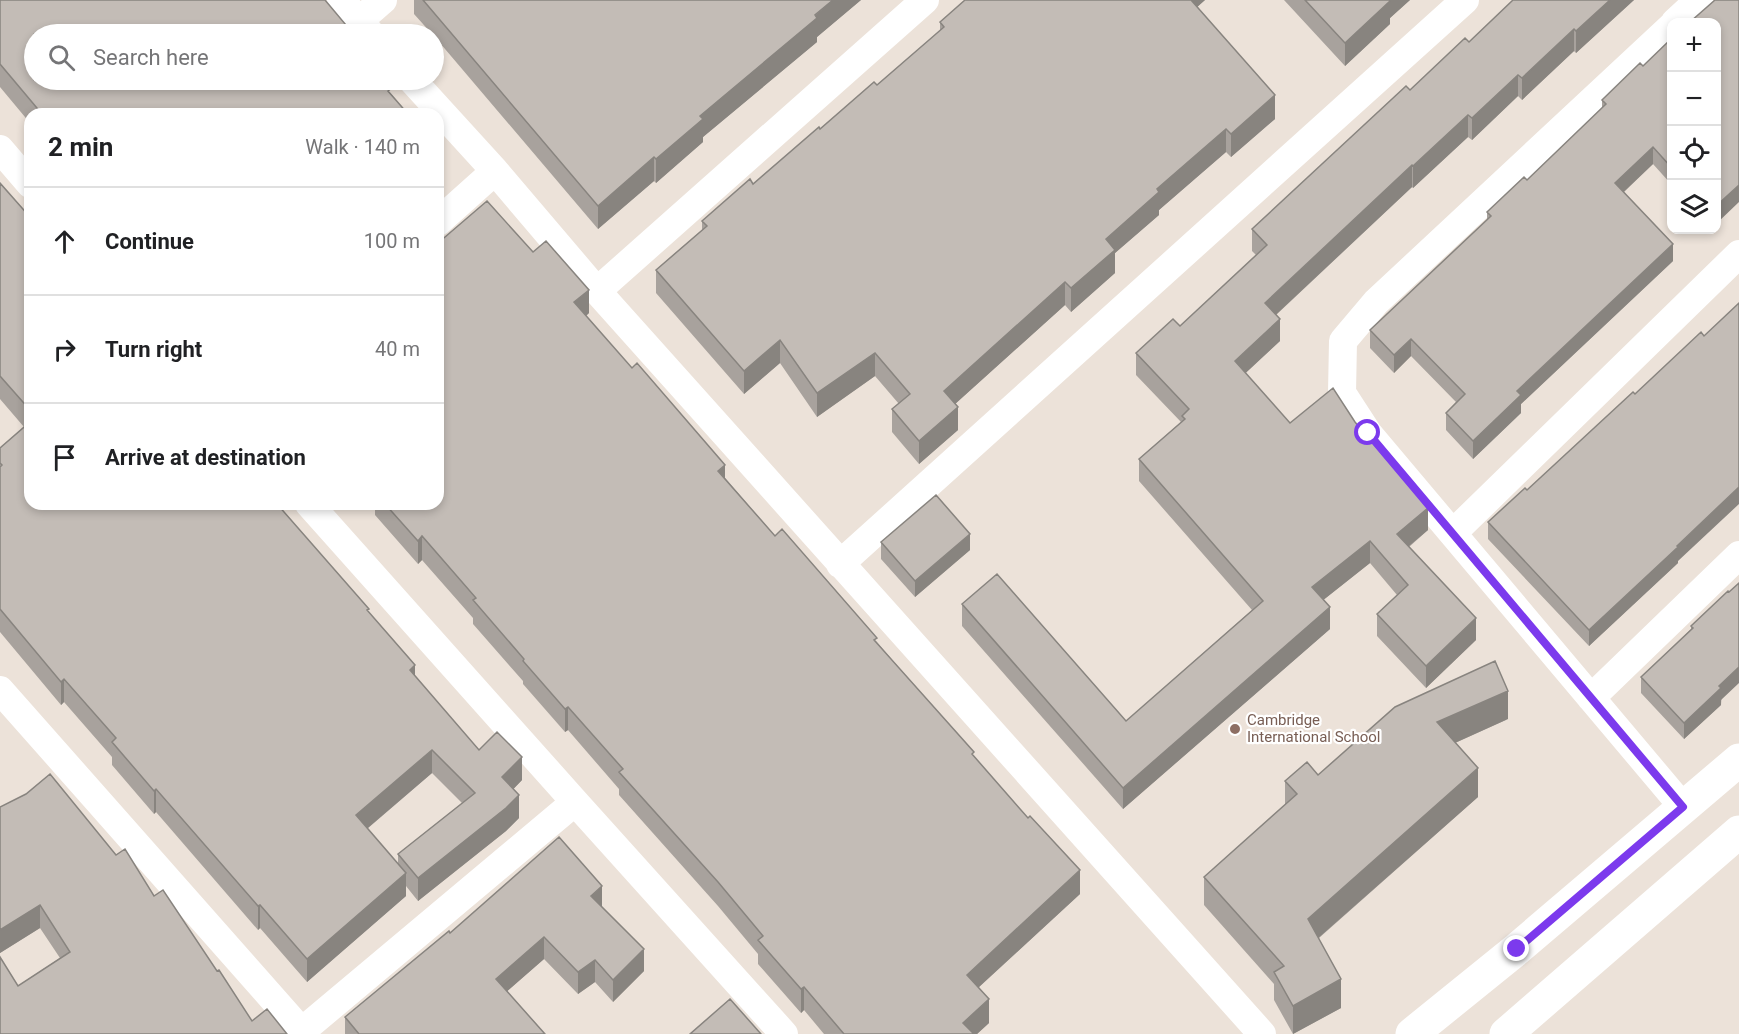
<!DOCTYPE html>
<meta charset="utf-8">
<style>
body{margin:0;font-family:Roboto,sans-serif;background:#f2f2f2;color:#202124}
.controls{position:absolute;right:18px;top:18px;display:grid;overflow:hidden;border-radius:12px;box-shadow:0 3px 9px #0003}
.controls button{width:54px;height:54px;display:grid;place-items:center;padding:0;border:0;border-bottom:2px solid #e0e0e0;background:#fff;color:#202124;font:30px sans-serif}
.stop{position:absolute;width:18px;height:18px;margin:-14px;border:4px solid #7c3aed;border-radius:50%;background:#fff}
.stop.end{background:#7c3aed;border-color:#fff;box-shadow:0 2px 6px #0008}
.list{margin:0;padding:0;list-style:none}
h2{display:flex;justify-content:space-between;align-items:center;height:78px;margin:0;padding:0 24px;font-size:26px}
h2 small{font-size:20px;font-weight:400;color:#757577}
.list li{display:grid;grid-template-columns:39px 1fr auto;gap:18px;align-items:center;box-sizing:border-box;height:108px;padding:0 24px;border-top:2px solid #e0e0e0}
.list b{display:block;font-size:22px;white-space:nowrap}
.list em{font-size:20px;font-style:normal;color:#757577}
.icon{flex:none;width:33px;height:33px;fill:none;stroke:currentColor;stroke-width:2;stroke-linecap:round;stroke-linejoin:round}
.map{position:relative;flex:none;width:1739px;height:1034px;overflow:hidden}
.search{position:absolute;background:#fff;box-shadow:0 3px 9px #0003;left:24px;top:24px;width:420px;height:66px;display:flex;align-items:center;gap:15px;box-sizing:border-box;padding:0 21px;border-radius:33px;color:#757577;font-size:22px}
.panel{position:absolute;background:#fff;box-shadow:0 3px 9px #0003;left:24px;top:108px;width:420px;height:402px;border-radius:18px}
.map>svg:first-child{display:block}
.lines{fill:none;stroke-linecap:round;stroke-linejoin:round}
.minor{stroke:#fff;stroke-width:28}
.secondary{stroke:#fff;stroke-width:33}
.wall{fill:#a8a29d;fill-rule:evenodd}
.shaded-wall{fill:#88847f}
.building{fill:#c3bcb6;stroke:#88847f;stroke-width:1.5}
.route{stroke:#7c3aed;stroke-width:8}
.education-dot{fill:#8d6e63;stroke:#fff;stroke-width:2}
.labels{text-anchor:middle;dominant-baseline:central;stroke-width:4.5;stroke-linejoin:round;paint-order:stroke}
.education-label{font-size:15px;fill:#785e54;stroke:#fff;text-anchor:start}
</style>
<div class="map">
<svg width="1739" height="1034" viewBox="0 0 1739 1034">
<rect width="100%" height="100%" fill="#ece2d9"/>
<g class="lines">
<path class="minor" d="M 341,0 L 371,34
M 359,21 L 383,0
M 1675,22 L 1699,0
M 1672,26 L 1376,302 L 1343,341 L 1342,393 L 1368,433 L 1683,807
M 412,80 L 495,171 L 597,291 L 1262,1034
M 0,149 L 30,184
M 438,222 L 495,171
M 597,291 L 925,0
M 309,504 L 575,802 L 784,1034
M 1453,533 L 1739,254
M 840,564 L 1465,0
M 0,690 L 304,1034
M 1591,698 L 1739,555
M 302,1031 L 575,802"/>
<path class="secondary" d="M 1412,1034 L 1517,949 L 1739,760
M 1506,1034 L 1739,832"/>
</g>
<path class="wall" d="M 0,0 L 346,34 L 34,34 L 392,95 L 408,114 L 30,114 L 30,123 L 0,87 Z
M 414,0 L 861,0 L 817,37 L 817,42 L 703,137 L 703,142 L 656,183 L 654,181 L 598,229 L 434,36 L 434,34 L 432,34 L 414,14 Z
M 965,0 L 1205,0 L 1197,7 L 1275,119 L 1231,157 L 1226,152 L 1159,210 L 1159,215 L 1115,253 L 1115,273 L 1071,312 L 1065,305 L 955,404 L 958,430 L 919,464 L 892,432 L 892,409 L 899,404 L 875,376 L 817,417 L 780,363 L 744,394 L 656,293 L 656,270 L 702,230 L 702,221 L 753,184 L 820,129 L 877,85 L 940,31 L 940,22 Z
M 1284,0 L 1410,0 L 1390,18 L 1390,24 L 1345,66 Z
M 1513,0 L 1634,0 L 1576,53 L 1574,51 L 1522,100 L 1518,96 L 1472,140 L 1468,137 L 1413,188 L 1412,187 L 1276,315 L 1280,341 L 1245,373 L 1290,423 L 1428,530 L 1409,547 L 1476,640 L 1426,688 L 1377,636 L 1377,614 L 1397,595 L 1370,563 L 1323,600 L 1330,629 L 1123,809 L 962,626 L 962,604 L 1126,721 L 1252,610 L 1139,481 L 1139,459 L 1181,422 L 1136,375 L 1136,353 L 1180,326 L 1256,255 L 1252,251 L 1252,229 L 1410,90 L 1469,42 Z
M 1671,39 L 1671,184 L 1653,164 L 1624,192 L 1673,261 L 1521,404 L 1521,413 L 1473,459 L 1446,430 L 1446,413 L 1456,402 L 1411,356 L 1394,373 L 1370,348 L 1370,330 L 1487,220 L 1487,212 L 1527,180 L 1602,108 L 1602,100 L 1643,66 Z
M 0,183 L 30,217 L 30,504 L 369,613 L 415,676 L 479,750 L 522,780 L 513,789 L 519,818 L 506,831 L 418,901 L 406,886 L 406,896 L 307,982 L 260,928 L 258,930 L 156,812 L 154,814 L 112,765 L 112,757 L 64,702 L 61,705 L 0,632 L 0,448 L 24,427 L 0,399 ZM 432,773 L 462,803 L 398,854 L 398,865 L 367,829 Z
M 533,252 L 589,313 L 586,316 L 775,536 L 877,642 L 974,756 L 1080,894 L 978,988 L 989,1023 L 977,1034 L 824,1034 L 804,1010 L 801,1013 L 758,964 L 758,954 L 718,906 L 619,795 L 619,789 L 568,730 L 565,732 L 523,684 L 523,681 L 473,624 L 473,618 L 422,560 L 418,564 L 375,515 L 375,509 L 371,504 L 438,504 Z
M 1527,490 L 1678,561 L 1678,563 L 1589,646 L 1488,539 L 1488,522 Z
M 881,542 L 970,550 L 915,597 L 881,559 Z
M 1729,592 L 1721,705 L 1684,739 L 1641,693 L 1641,677 L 1691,629 L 1691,626 Z
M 1508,719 L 1455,743 L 1478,797 L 1319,938 L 1341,1008 L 1293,1034 L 1274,1000 L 1274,984 L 1204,905 L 1204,877 L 1285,805 L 1285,781 L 1318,775 Z
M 0,807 L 116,855 L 154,896 L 217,971 L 252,1021 L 18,986 L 60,958 L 40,928 L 0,953 Z
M 602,907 L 644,971 L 613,1002 L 595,982 L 578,994 L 544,959 L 507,991 L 545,1034 L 345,1034 L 345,1017 L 450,933 Z"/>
<path class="shaded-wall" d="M 833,0 L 861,0 L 817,37 L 817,42 L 703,137 L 703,142 L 656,183 L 656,159 L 700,116 Z
M 1186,0 L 1205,0 L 1186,17 Z
M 1386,0 L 1410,0 L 1390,18 L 1390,24 L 1345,66 L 1345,43 Z
M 1610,0 L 1634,0 L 1576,53 L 1576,31 Z
M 346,25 L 346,34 L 340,34 L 340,29 Z
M 1574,29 L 1574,51 L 1522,100 L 1522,78 Z
M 1518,75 L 1518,96 L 1472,140 L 1472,118 Z
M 1275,95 L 1275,119 L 1231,157 L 1231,134 Z
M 1468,115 L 1468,137 L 1413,188 L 1413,166 Z
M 1226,129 L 1226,152 L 1159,210 L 1159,215 L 1115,253 L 1115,273 L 1071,312 L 1071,288 L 1106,239 L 1157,189 Z
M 1653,147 L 1653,164 L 1615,200 L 1615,183 Z
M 439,148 L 439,172 L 438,172 L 438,149 Z
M 654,157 L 654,181 L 598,229 L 598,206 Z
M 1412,165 L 1412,187 L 1265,325 L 1265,303 Z
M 1739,185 L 1739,202 L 1716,224 L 1716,206 Z
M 1673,244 L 1673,261 L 1521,404 L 1521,413 L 1473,459 L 1473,441 L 1517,391 Z
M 1065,282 L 1065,305 L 944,414 L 944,391 Z
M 589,290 L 589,313 L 574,326 L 574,302 Z
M 1280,319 L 1280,341 L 1235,383 L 1235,361 Z
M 1411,339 L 1411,356 L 1394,373 L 1394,355 Z
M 780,340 L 780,363 L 744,394 L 744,371 Z
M 875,353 L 875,376 L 817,417 L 817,393 Z
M 958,407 L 958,430 L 919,464 L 919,441 Z
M 725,465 L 725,488 L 718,471 Z
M 1739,487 L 1739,504 L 1678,561 L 1678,563 L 1589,646 L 1589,630 Z
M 1428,508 L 1428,530 L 1397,556 L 1397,534 Z
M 970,534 L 970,550 L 915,597 L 915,581 Z
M 422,536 L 422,560 L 418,564 L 418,541 Z
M 1370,541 L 1370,563 L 1312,609 L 1312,587 Z
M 1330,607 L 1330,629 L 1123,809 L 1123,788 Z
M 1476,618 L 1476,640 L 1426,688 L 1426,666 Z
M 415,665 L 415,688 L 410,670 Z
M 1739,667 L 1739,683 L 1721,700 L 1721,705 L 1684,739 L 1684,723 L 1719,686 Z
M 64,679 L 64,702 L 61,705 L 61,682 Z
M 1508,691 L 1508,719 L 1437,751 L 1437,722 Z
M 568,707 L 568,730 L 565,732 L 565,709 Z
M 432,750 L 432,773 L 356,838 L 356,815 Z
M 522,757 L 522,780 L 502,801 L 502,777 Z
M 1478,768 L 1478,797 L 1308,947 L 1308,919 Z
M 156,789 L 156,812 L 154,814 L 154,791 Z
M 519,795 L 519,818 L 506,831 L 418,901 L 418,878 Z
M 1080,870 L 1080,894 L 967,998 L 967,975 Z
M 406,873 L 406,896 L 307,982 L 307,959 Z
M 602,886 L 602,908 L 591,896 Z
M 40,905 L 40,928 L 0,953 L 0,930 Z
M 260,905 L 260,928 L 258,930 L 258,906 Z
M 544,937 L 544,959 L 496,1001 L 496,979 Z
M 644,949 L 644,971 L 613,1002 L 613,980 Z
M 595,960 L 595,982 L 578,994 L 578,972 Z
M 1341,979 L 1341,1008 L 1293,1034 L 1293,1006 Z
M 804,987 L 804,1010 L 801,1013 L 801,989 Z
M 989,999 L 989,1023 L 977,1034 L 963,1034 L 963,1023 Z"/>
<path class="building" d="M 0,0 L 325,0 L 346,25 L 340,29 L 345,34 L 34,34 L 34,80 L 384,80 L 392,88 L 388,91 L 408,114 L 42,114 L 0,64 Z
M 423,0 L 833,0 L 815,15 L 817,18 L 700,116 L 703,119 L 656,159 L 654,157 L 598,206 Z
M 965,0 L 1191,0 L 1275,95 L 1231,134 L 1226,129 L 1157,189 L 1159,192 L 1106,239 L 1115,250 L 1071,288 L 1065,282 L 944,391 L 958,407 L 919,441 L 892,409 L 910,394 L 875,353 L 817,393 L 780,340 L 744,371 L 656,270 L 707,226 L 702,221 L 750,179 L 753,184 L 819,127 L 820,129 L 874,82 L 877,85 L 944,27 L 940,22 Z
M 1305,0 L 1389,0 L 1390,1 L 1345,43 Z
M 1513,0 L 1610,0 L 1576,31 L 1574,29 L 1522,78 L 1518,75 L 1472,118 L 1468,115 L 1413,166 L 1412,165 L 1265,303 L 1280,319 L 1235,361 L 1290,423 L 1333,388 L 1355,422 L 1428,508 L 1397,534 L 1476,618 L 1426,666 L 1377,614 L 1408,585 L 1370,541 L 1312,587 L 1330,607 L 1123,788 L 962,604 L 997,574 L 1126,721 L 1263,601 L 1139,459 L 1185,419 L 1182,416 L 1189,409 L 1136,353 L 1173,319 L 1180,326 L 1267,245 L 1252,229 L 1406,86 L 1410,90 L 1465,38 L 1469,42 Z
M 1715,0 L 1739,0 L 1739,185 L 1716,206 L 1716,22 L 1690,22 Z
M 1671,39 L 1671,167 L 1653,147 L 1615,183 L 1673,244 L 1517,391 L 1521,395 L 1473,441 L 1446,413 L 1465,394 L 1411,339 L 1394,355 L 1370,330 L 1491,216 L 1487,212 L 1524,177 L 1527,180 L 1606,104 L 1602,100 L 1640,63 L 1643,66 Z
M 0,183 L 30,217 L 30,410 L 0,376 Z
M 487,201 L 533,252 L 546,241 L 589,290 L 574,302 L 632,368 L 637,363 L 725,465 L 718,471 L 775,536 L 782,529 L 877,638 L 874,640 L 974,752 L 972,754 L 1028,818 L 1030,816 L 1080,870 L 967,975 L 989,999 L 963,1023 L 974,1034 L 844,1034 L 804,987 L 801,989 L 758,940 L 763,936 L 718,882 L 619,772 L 623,769 L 568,707 L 565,709 L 523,661 L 524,659 L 473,600 L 476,598 L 422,536 L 418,541 L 385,504 L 438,504 L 438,243 Z
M 1739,303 L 1739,487 L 1677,546 L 1678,547 L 1589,630 L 1488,522 L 1525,488 L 1527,490 L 1633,392 L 1635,394 L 1701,332 L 1704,336 Z
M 30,422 L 30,504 L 271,504 L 274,507 L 277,504 L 369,609 L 367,610 L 415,665 L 410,670 L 479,750 L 497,732 L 522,757 L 502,777 L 519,795 L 506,808 L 418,878 L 398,854 L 475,793 L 432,750 L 356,815 L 406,873 L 307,959 L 260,905 L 258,906 L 156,789 L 154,791 L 112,742 L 116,738 L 64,679 L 61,682 L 0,609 L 0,467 L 2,465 L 0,463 L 0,448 Z
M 936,495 L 970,534 L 915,581 L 881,542 Z
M 1739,583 L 1739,667 L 1719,686 L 1721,688 L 1684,723 L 1641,677 L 1693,628 L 1691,626 L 1728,591 L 1729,592 Z
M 1495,661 L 1508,691 L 1437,722 L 1478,768 L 1308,919 L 1341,979 L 1293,1006 L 1274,972 L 1284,966 L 1204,877 L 1297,794 L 1285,781 L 1307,762 L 1318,775 L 1395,707 Z
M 50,774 L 116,855 L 125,849 L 154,896 L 163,890 L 217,971 L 219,970 L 252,1021 L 267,1009 L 287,1034 L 0,1034 L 0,957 L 18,986 L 70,952 L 40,905 L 0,930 L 0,807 L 26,794 Z
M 559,837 L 602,886 L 591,896 L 644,949 L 613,980 L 595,960 L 578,972 L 544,937 L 496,979 L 545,1034 L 359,1034 L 345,1017 L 449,931 L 450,933 Z
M 730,999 L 761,1034 L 690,1034 Z"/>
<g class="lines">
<path class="route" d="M 1368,433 L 1683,807 L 1517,949"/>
</g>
<circle class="education-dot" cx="1235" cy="729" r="6"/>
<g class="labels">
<g class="education-label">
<text x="1247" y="720">Cambridge<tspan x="1247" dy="17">International School</tspan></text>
</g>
</g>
</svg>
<div class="controls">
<button>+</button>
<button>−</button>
<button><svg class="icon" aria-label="locate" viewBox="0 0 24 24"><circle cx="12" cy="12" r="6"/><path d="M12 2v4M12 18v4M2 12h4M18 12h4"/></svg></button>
<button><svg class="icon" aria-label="layers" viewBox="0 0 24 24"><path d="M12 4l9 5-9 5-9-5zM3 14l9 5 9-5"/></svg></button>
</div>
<div class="stop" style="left:1368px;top:433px"></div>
<div class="stop end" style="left:1517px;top:949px"></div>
<div class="search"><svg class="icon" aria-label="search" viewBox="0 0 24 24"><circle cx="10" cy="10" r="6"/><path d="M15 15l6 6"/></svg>Search here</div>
<section class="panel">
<h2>2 min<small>Walk · 140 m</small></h2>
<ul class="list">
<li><svg class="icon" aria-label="ahead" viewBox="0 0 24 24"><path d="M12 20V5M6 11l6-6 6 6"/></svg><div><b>Continue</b></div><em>100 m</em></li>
<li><svg class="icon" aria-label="right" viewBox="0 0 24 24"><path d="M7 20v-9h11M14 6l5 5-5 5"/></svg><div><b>Turn right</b></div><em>40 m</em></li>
<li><svg class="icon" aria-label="arrive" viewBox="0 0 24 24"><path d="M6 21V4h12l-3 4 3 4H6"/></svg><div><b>Arrive at destination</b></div></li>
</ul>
</section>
</div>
